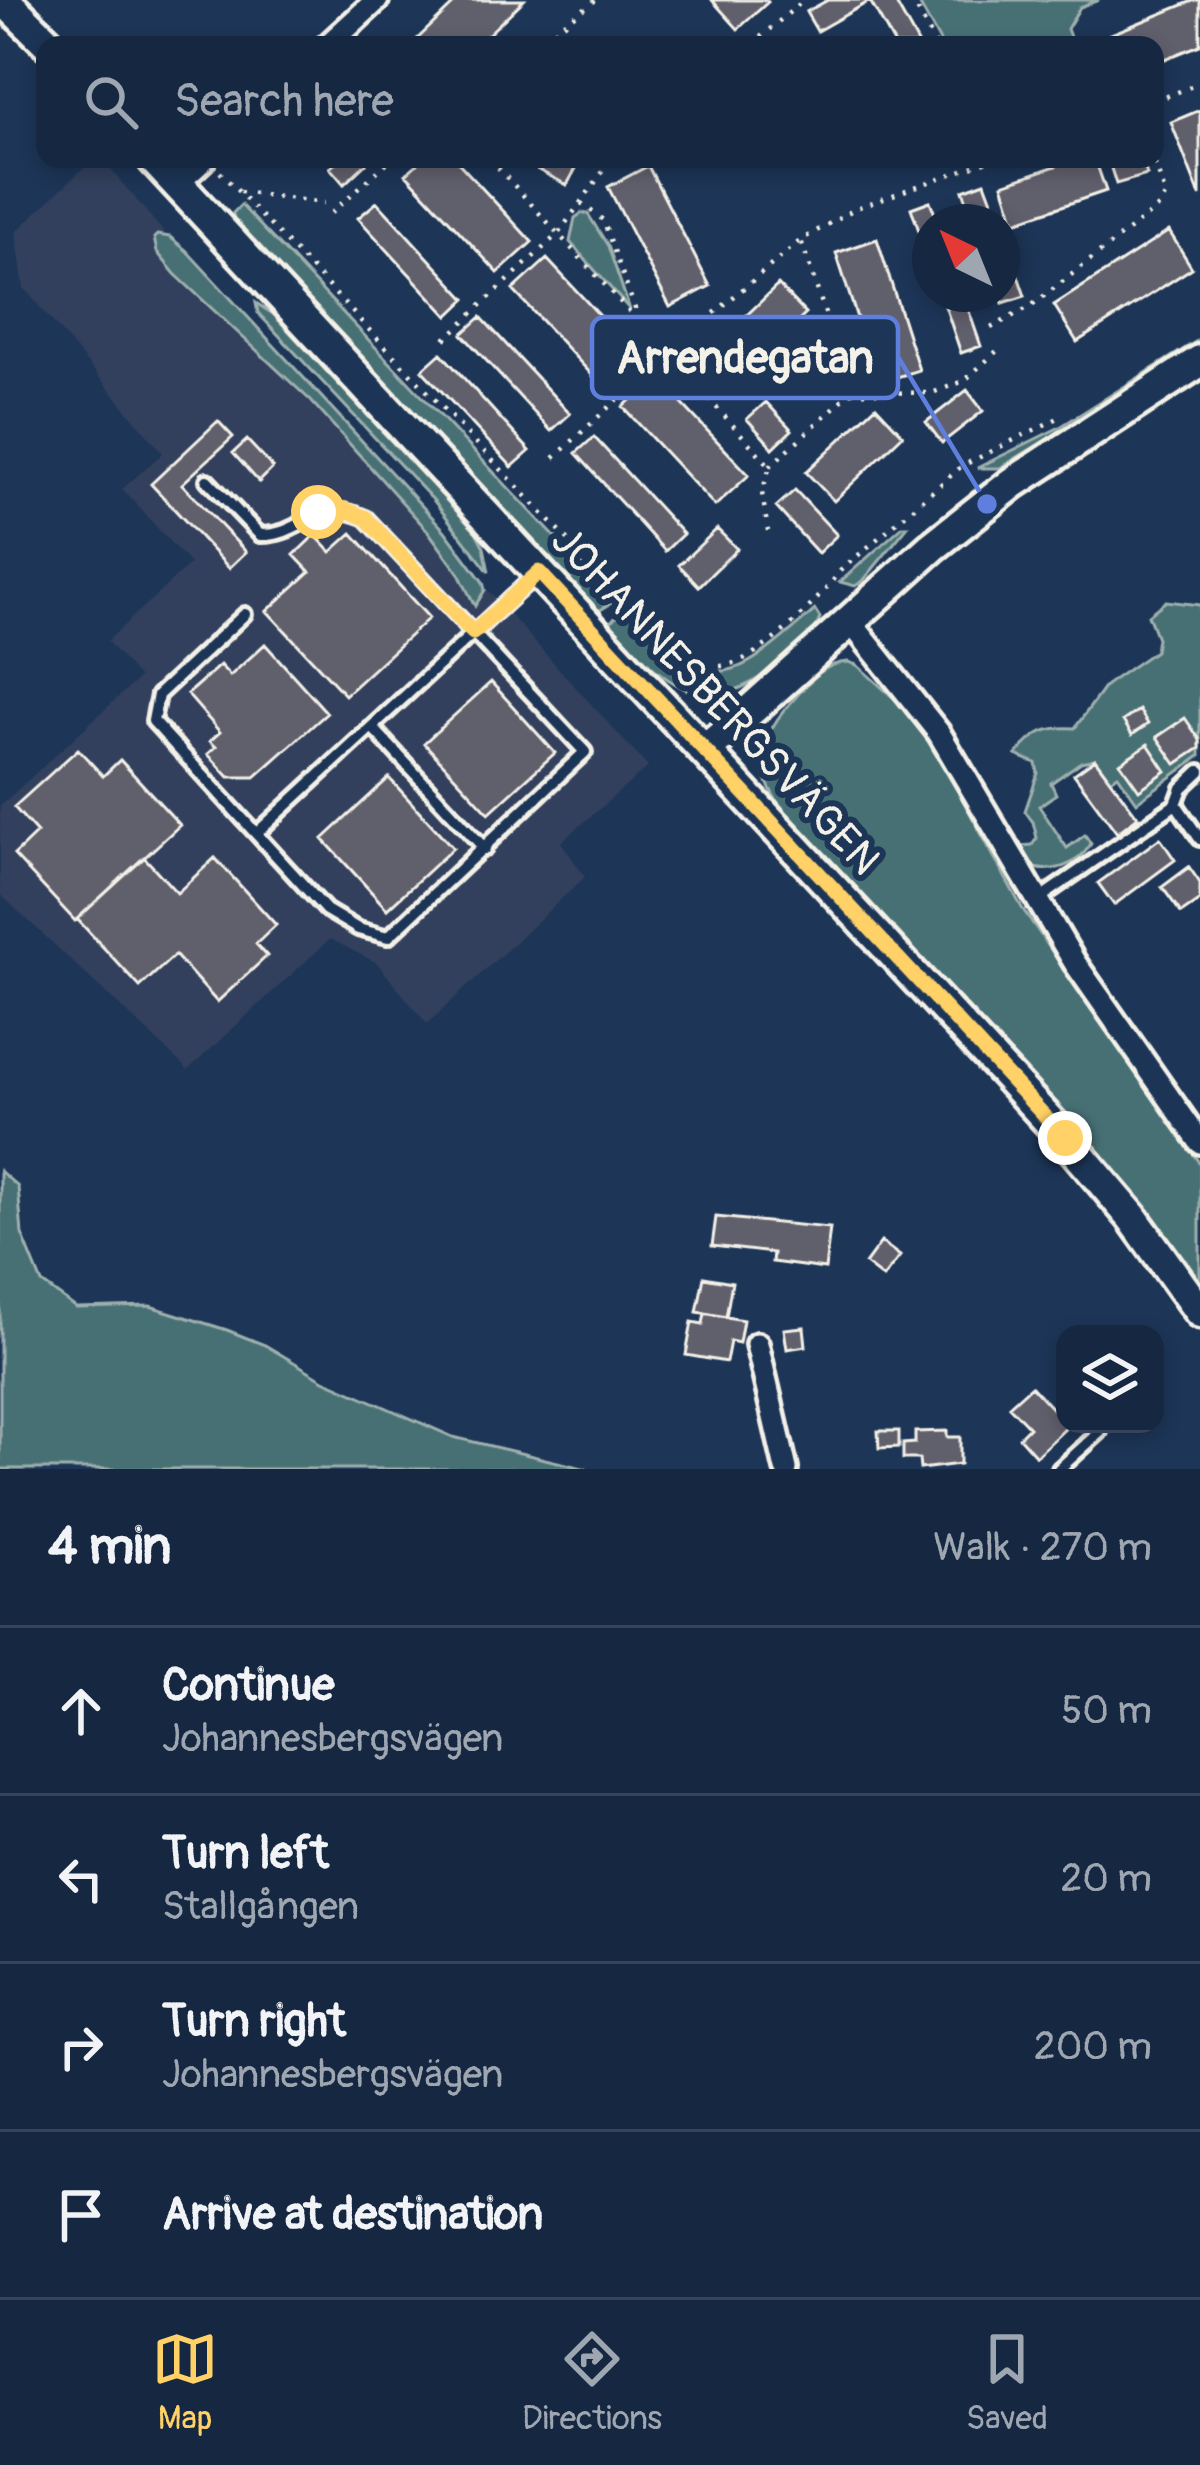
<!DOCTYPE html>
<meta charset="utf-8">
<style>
body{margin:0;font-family:Pangolin,sans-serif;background:#1f3048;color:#f1f3f6}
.controls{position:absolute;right:36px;bottom:36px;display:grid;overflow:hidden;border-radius:24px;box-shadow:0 6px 18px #0003}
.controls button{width:108px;height:108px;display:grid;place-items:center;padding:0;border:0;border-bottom:3px solid #35445a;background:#162841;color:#f1f3f6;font:60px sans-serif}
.compass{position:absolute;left:912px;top:204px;width:108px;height:108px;border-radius:50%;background:#162841;box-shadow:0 6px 18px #0003;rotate:317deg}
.stop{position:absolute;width:36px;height:36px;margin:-27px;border:9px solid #ffd166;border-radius:50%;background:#fff}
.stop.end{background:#ffd166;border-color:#fff;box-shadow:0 3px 12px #0008}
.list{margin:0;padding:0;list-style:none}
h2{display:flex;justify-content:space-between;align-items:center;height:156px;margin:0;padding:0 48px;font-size:51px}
h2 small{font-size:39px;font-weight:400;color:#9ea6b1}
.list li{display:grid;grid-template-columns:78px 1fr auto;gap:36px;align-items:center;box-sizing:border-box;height:168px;padding:0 48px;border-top:3px solid #35445a}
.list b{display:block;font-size:45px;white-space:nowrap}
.list p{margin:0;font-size:39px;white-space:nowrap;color:#9ea6b1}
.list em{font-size:39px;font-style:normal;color:#9ea6b1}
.icon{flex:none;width:66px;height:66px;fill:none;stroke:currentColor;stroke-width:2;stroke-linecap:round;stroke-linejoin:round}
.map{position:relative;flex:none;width:1200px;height:1469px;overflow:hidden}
.search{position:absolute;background:#162841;box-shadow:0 6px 18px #0003;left:36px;right:36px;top:36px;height:132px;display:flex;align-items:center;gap:30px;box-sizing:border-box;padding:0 42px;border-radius:24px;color:#9ea6b1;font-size:45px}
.sheet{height:828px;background:#162841}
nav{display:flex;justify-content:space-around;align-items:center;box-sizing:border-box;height:168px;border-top:3px solid #35445a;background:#162841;font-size:33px;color:#9ea6b1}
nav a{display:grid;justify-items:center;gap:6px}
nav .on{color:#ffd166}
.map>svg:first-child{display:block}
.built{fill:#31415d}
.green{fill:#476f74;stroke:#9eb0ae;stroke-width:3}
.building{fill:#615e6c;stroke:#f4f1e8;stroke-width:3}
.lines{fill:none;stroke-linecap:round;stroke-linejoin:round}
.lane-casing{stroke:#f4f1e8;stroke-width:20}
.street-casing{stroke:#f4f1e8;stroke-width:30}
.secondary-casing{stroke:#f4f1e8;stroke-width:39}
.path{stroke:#f4f1e8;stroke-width:4.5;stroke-dasharray:3 9;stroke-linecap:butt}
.lane{stroke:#1d3557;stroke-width:10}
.street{stroke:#1d3557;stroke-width:21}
.secondary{stroke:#1d3557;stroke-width:30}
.route{stroke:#ffd166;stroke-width:15}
.labels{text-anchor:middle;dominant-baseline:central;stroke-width:12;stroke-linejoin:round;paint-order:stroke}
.street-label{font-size:42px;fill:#f4f1e8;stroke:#1d3557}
.leader{fill:none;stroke:#5e7fdd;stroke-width:4.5}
.callout-dot{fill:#5e7fdd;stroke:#1d3557;stroke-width:4.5}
.callout{fill:#1d3557;stroke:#5e7fdd;stroke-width:4.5}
.callout-label{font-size:45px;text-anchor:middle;font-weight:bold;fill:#f4f1e8}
</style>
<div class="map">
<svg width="1200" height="1469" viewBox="0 0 1200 1469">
<rect width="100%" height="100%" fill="#1d3557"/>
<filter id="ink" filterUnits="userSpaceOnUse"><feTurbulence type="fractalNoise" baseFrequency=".00833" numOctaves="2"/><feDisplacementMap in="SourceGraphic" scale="24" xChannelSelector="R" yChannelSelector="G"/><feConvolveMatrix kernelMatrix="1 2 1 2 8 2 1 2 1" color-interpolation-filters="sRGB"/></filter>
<g filter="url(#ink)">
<path class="built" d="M 93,159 L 102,159 L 171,241 L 648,767 L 561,842 L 585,877 L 427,1024 L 377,963 L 330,939 L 188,1070 L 0,894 L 0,806 L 139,678 L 107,641 L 190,564 L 122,489 L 163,453 L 24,288 L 16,232 Z"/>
<path class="green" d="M 917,0 L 1099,0 L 1080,7 L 1067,29 L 1073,45 L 942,45 Z
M 241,205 L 607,592 L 612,603 L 595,613 L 235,227 L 233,213 Z
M 582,213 L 588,214 L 608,246 L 630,310 L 570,242 L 575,218 Z
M 157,235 L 170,237 L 186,250 L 445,531 L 483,582 L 485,590 L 475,606 L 458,572 L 428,531 L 311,401 L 175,274 L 157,252 L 154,238 Z
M 256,303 L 273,314 L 476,532 L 484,547 L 489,572 L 434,501 L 258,313 Z
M 1200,339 L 1200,345 L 1000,468 L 977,468 L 1060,427 Z
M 903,526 L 908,526 L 863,581 L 855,586 L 840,582 Z
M 1166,601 L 1200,605 L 1200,756 L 1137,802 L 1118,775 L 1110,780 L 1095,759 L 1081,762 L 1051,783 L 1056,794 L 1039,806 L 1067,848 L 1085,835 L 1091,844 C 1077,866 1052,875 1027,866 L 1019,846 L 1032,845 L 1037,838 L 1033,822 L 1025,811 L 1038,773 L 1036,763 L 1016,755 C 1035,732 1046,726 1075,728 L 1106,685 L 1155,651 L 1157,638 L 1148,615 Z
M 815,610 L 820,618 C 813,639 793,654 776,667 C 698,725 667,681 608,625 L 616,616 L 631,615 C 718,697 729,684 815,610 Z
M 848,662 L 857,665 L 898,702 L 936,751 L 1022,908 L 1200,1164 L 1200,1291 L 823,859 C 776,800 730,766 795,698 C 811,680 822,664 848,662 Z
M 0,1171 L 18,1187 L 22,1234 L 42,1283 L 76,1308 L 150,1306 L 227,1330 L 265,1345 L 324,1380 L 453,1437 L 587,1469 L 0,1469 Z"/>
<path class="building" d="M 458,0 L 524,0 L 477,45 L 411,45 Z
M 712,0 L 766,0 L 768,2 L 738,29 Z
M 828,0 L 894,0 L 919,45 L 895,45 L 870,1 L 817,31 L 806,12 Z
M 1195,0 L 1200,0 L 1200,45 L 1155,63 L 1155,45 L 1095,45 L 1094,41 Z
M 1200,110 L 1200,196 L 1171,122 Z
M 340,159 L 371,159 L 344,184 L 330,168 Z
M 423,159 L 455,159 L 532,242 L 498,273 L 406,174 Z
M 529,159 L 581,159 L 567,185 L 527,164 Z
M 1076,159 L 1095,159 L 1106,191 L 1015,222 L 1003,184 Z
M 1108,159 L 1142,159 L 1147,175 L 1116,184 Z
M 648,166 L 710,286 L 670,307 L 608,187 Z
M 985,182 L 1000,222 L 974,222 L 963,190 Z
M 930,201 L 938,222 L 930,222 L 930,262 L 911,208 Z
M 377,202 L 466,299 L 448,316 L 358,218 Z
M 1002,229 L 1025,296 L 1003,303 L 1000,294 Z
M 1169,231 L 1192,268 L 1077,342 L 1054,305 Z
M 877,239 L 919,370 L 878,383 L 836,253 Z
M 547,259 L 639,358 L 605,389 L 513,290 Z
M 778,285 L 806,314 L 727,389 L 700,360 Z
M 941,294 L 963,294 L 981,346 L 961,353 Z
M 481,317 L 570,414 L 551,431 L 462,334 Z
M 441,353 L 530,451 L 512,467 L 422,370 Z
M 656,376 L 749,475 L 715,506 L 623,407 Z
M 967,390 L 983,411 L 942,443 L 926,422 Z
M 766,402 L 792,430 L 773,448 L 747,419 Z
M 876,406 L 903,435 L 834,501 L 806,472 Z
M 218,421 L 233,437 L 182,484 L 246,552 L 229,568 L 151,484 Z
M 594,437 L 683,534 L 665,551 L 576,453 Z
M 247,440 L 273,468 L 259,482 L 233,453 Z
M 795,490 L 837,535 L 818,553 L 776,507 Z
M 717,529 L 737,549 L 699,586 L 679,565 Z
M 352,533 L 429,618 L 345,695 L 267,611 L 310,572 L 294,555 L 315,535 L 331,552 Z
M 265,644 L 327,713 L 255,777 L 229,777 L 208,754 L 216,747 L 210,741 L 220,732 L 187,694 L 220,665 L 230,676 Z
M 491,682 L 555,753 L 489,813 L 424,743 Z
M 1139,710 L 1148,724 L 1132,735 L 1123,721 Z
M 1185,718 L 1200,740 L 1200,748 L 1176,764 L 1157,737 Z
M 1148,744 L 1166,771 L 1139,790 L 1120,763 Z
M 78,749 L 103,776 L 120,760 L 180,825 L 75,921 L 14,855 L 37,833 L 14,807 Z
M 1095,759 L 1138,817 L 1117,833 L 1074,774 Z
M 389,778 L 453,848 L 387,909 L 323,839 Z
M 1160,838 L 1175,860 L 1114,905 L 1098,883 Z
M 144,857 L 177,893 L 215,858 L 276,925 L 256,944 L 267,956 L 217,1002 L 175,955 L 140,987 L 77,919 Z
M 1189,867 L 1200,883 L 1200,900 L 1181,913 L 1162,887 Z
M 716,1217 L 830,1228 L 825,1269 L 772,1262 L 773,1253 L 712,1246 Z
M 881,1242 L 900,1256 L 883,1278 L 865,1264 Z
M 704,1277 L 732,1282 L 726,1317 L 697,1312 Z
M 705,1313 L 743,1320 L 739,1343 L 730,1341 L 726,1362 L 686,1355 L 692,1322 L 703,1324 Z
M 804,1327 L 806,1346 L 787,1349 L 784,1329 Z
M 1031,1386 L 1068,1426 L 1036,1456 L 1019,1437 L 1029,1427 L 1009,1406 Z
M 878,1431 L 899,1431 L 899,1447 L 879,1448 Z
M 947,1431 L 947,1437 L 960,1437 L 960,1464 L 920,1469 L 919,1459 L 903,1459 L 903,1444 L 915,1443 L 915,1432 Z"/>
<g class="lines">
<g class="lane-casing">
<path id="lane" d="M 207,480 L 260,535 C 305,536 315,495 366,518 L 585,752 L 388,937 L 358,929 L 326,910 L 153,721 L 158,695 L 245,614
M 372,727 L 485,849
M 1176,804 L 1200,839
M 258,832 L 537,574
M 1036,901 L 1176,804 L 1182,788 L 1200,771
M 1059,1469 L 1100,1432"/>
</g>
<g class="street-casing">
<path id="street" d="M 328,45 L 377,0
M 177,184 L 204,159
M 849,620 L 939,733 L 1075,963 L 1200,1142
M 757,1344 L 786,1469"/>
</g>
<g class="secondary-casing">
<path id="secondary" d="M 4,0 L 50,45
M 154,159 L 1065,1138 L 1132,1217 L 1200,1312
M 705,751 L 932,547 L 1013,483 L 1200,361"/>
</g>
<path class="path" d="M 912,0 L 936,45
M 77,32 L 90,45
M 535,45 L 596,0
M 751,45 L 804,0
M 1155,101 L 1200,83
M 490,159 L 770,466 L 762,493 L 768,531
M 220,172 L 601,575 L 684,655 C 696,661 707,667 721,666 C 758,663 819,601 840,571 L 962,466 L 1060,417
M 240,192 L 324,203
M 581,203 L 603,220 L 638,317
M 331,213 L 391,159
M 991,328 L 1031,306 L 1160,206 L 1166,195 L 1153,159
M 445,339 L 558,234 L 612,159
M 851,392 L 932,393 L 964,381 L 998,350
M 554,458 L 667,353 L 801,240 L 856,208 L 994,159
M 770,466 L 851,392 L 801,240"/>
<use href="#lane" class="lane"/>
<use href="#street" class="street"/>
<use href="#secondary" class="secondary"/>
</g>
</g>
<g class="lines" filter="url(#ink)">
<path class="route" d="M 318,512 L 345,509 L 366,518 L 473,633 L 539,572 L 1065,1138"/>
</g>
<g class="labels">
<g class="street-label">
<text transform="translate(715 701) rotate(47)">JOHANNESBERGSVÄGEN</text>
</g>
</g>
<path class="leader" d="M987 504L898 357"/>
<circle class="callout-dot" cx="987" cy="504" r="12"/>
<rect class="callout" x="592" y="317" width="306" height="81" rx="12"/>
<g class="callout-label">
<text x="745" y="373">Arrendegatan</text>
</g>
</svg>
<div class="controls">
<button><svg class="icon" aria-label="layers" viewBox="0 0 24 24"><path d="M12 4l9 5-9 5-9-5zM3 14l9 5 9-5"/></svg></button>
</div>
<svg class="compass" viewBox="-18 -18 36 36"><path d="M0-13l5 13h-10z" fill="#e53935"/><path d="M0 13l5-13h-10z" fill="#9ea6b1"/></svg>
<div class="stop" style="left:318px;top:512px"></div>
<div class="stop end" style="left:1065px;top:1138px"></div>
<div class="search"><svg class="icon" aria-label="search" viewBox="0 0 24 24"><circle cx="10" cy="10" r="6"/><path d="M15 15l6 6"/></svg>Search here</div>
</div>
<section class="sheet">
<h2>4 min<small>Walk · 270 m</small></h2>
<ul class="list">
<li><svg class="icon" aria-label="ahead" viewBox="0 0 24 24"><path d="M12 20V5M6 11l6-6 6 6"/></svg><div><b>Continue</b><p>Johannesbergsvägen</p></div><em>50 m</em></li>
<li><svg class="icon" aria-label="left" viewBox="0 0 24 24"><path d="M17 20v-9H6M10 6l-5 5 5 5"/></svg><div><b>Turn left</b><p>Stallgången</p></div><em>20 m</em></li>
<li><svg class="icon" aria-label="right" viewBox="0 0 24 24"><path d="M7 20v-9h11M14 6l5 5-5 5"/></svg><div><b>Turn right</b><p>Johannesbergsvägen</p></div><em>200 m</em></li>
<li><svg class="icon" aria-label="arrive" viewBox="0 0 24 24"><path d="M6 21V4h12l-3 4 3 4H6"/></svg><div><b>Arrive at destination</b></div></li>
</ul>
</section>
<nav>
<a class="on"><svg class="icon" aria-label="map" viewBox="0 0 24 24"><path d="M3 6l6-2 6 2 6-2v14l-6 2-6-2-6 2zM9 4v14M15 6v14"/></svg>Map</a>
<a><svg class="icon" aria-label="directions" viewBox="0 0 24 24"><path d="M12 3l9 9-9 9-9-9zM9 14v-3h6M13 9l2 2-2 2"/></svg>Directions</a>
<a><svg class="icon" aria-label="saved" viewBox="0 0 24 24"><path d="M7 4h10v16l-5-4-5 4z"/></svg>Saved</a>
</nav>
